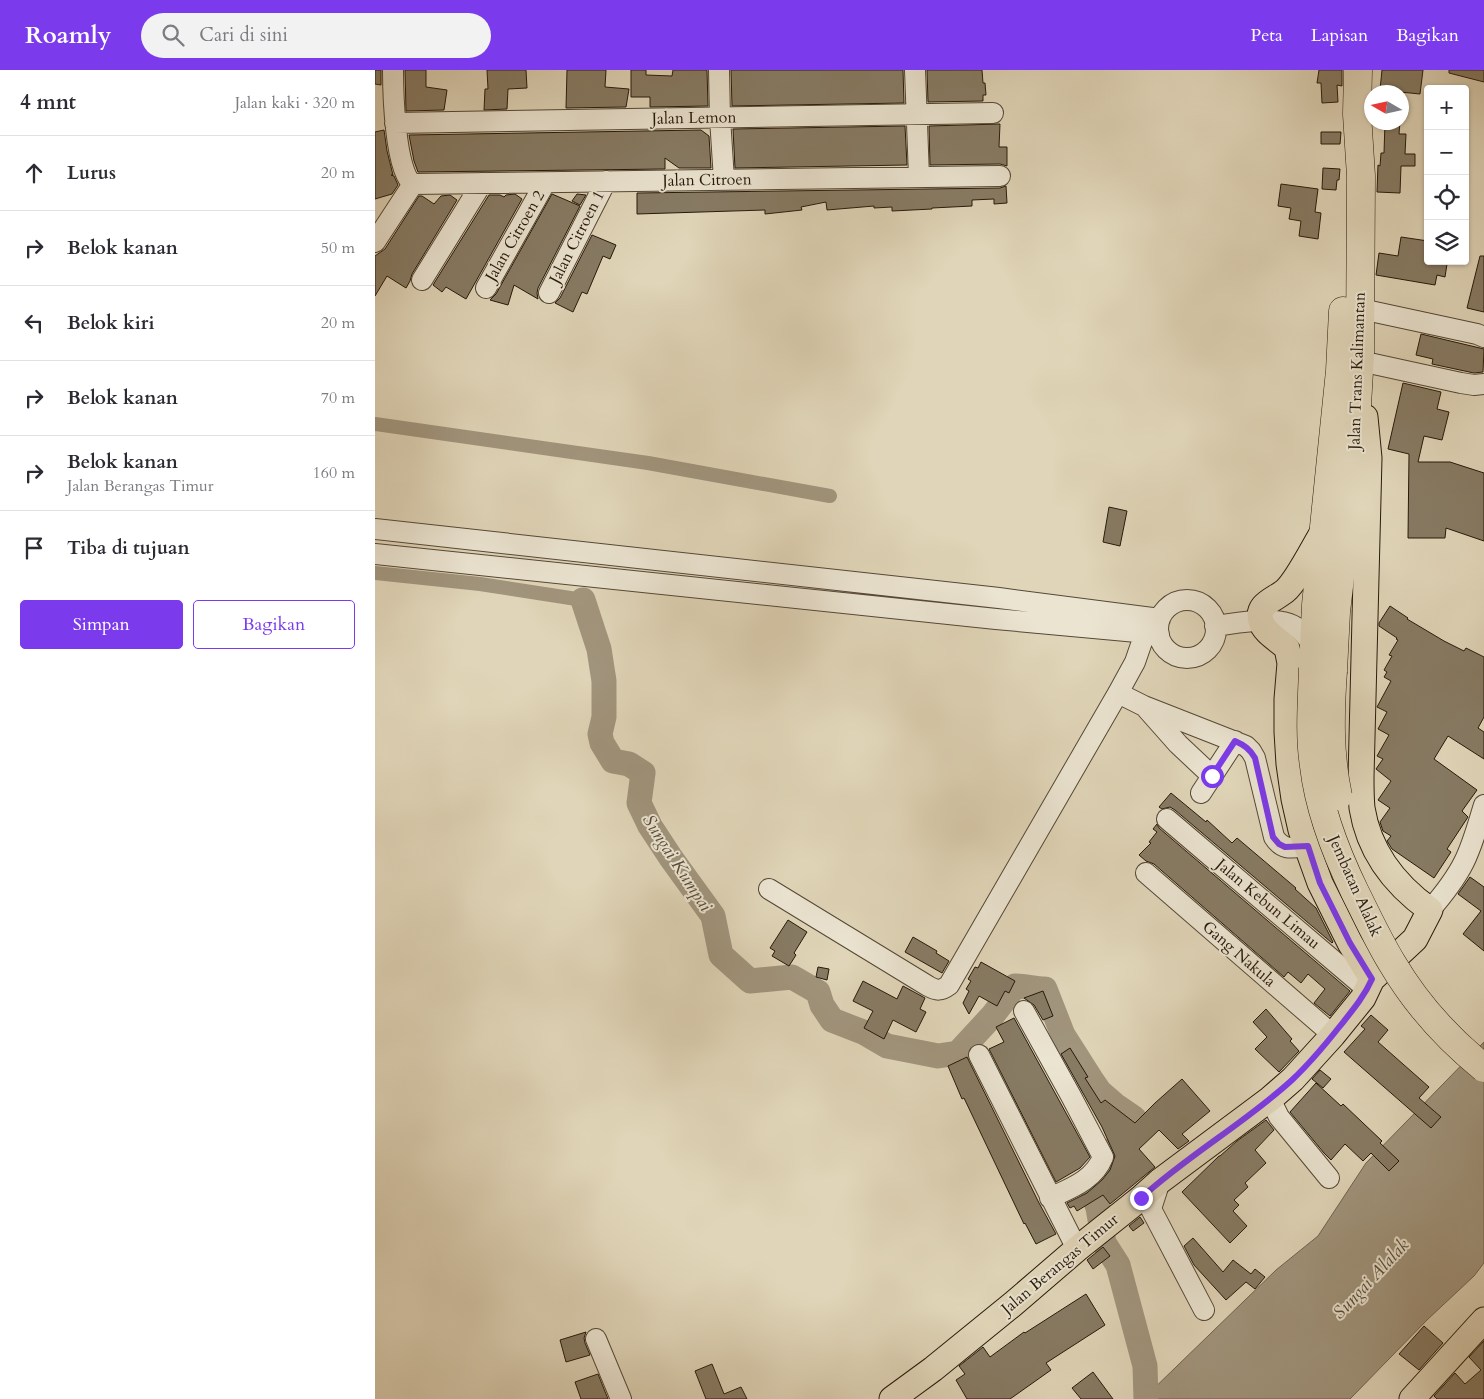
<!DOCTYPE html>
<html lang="id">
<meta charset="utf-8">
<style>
body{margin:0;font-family:Cardo,serif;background:#f2f2f3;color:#2b2b33}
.controls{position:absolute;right:15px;top:15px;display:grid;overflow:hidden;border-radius:5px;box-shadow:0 1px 4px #0004}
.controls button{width:45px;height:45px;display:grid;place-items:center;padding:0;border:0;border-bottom:1px solid #e1e1e2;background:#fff;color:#2b2b33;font:25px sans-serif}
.compass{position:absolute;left:989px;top:15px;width:45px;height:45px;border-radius:50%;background:#fff;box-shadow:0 1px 4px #0004;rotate:279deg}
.stop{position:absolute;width:15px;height:15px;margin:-11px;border:4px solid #7c3aed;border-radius:50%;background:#fff}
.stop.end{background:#7c3aed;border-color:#fff;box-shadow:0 1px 5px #0008}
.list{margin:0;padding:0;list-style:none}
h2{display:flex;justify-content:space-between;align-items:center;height:65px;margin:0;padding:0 20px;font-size:21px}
h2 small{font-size:16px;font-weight:400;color:#7c7c81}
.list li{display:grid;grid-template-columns:32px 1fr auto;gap:15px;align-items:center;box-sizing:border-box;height:75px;padding:0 20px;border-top:1px solid #e1e1e2}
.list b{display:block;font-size:19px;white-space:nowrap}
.list p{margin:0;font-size:16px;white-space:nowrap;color:#7c7c81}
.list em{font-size:16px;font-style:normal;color:#7c7c81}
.actions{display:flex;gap:10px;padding:15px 20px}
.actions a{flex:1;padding:11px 0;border:1px solid #7c3aed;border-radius:5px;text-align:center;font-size:18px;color:#7c3aed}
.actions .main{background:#7c3aed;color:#fff}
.icon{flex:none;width:28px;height:28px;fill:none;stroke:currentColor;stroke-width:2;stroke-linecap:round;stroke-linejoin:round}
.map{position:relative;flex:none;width:1109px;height:1329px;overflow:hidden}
header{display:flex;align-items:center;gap:30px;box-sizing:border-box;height:70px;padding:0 25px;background:#7c3aed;color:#fff}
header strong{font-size:24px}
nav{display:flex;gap:28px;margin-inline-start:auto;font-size:18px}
.search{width:350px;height:45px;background:#f2f2f3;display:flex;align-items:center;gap:12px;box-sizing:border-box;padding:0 18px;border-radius:28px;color:#7c7c81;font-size:19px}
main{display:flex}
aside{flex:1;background:#fff}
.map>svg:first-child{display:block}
.water{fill:#a1957d;stroke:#70634f}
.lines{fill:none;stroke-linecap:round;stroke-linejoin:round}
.canal{stroke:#a1957d;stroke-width:14}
.river{stroke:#a1957d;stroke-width:25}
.building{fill:#877b64;stroke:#26190a}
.minor-casing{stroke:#544836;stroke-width:22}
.major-casing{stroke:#26190a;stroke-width:27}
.highway-casing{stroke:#26190a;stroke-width:29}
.minor{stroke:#ebe4d1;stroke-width:20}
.major{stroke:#e0d5b8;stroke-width:25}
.highway{stroke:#e0d5b8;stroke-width:28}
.highway-bridge-casing{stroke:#26190a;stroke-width:29;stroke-linecap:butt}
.highway-bridge{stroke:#e0d5b8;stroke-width:28}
.route{stroke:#7c3aed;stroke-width:6}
.labels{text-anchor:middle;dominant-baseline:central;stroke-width:4;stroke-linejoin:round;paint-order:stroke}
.street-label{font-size:16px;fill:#26190a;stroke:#ebe4d1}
.water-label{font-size:18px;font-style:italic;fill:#574b38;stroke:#ebe4d1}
</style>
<header>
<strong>Roamly</strong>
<div class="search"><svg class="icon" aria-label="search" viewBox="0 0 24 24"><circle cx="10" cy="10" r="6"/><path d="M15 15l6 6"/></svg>Cari di sini</div>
<nav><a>Peta</a><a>Lapisan</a><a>Bagikan</a></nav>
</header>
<main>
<aside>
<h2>4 mnt<small>Jalan kaki · 320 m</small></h2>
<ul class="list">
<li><svg class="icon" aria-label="ahead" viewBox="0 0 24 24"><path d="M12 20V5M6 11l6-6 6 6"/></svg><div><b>Lurus</b></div><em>20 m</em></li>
<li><svg class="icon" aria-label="right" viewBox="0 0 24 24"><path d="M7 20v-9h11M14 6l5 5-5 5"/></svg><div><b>Belok kanan</b></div><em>50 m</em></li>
<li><svg class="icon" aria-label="left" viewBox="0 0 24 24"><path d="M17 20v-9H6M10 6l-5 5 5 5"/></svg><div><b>Belok kiri</b></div><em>20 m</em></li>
<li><svg class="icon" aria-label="right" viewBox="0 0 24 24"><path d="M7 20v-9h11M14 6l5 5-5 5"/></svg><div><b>Belok kanan</b></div><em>70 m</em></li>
<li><svg class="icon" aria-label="right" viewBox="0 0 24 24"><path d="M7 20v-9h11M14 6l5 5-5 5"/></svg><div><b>Belok kanan</b><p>Jalan Berangas Timur</p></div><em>160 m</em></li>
<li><svg class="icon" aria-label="arrive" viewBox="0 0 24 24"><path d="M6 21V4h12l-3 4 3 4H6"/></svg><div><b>Tiba di tujuan</b></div></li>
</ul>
<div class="actions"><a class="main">Simpan</a><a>Bagikan</a></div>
</aside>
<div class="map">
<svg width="1109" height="1329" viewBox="0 0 1109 1329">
<rect width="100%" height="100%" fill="#e0d5b8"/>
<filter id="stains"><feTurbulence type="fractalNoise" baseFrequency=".004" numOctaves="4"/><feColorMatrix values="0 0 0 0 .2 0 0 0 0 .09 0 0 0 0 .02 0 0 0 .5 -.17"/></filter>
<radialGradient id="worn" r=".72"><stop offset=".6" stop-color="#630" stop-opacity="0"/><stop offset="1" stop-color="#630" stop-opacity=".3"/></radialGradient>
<path class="water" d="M 1109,972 L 1109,1193 L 1099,1206 L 1052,1250 L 975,1329 L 768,1329 L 901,1200 L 943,1166 L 991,1093 Z"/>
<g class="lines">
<path class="canal" d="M 0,354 L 273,393 L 455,426
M 0,503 L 105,514 L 208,530"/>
<path class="river" d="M 208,530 L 224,579 L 229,611 L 229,647 L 225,664 L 227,673 L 238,691 L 254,694 L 268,703 L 264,733 L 275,756 L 296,788 L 338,846 L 346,885 L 375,911 L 417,907 L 443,922 L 447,935 L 457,950 L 488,962 L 512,976 L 563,986 L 583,983 L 618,945 L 640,916 C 651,916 660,919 670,919 L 688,965 L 716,1009 L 725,1022 L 740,1035 L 759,1048 L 754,1060 L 714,1112 L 723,1138 L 729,1173 L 743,1195 L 770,1296 L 771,1329"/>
</g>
<path class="building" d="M 0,0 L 6,0 L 6,15 L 0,14 Z
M 30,0 L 51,0 L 51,17 L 72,20 L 69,40 L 31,41 Z
M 112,0 L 151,0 L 152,18 L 133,19 L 132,39 L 109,40 L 110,19 L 113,19 Z
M 192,0 L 231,0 L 230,17 L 254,19 L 251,37 L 191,38 Z
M 256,0 L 271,0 L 271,5 L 297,6 L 298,0 L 332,0 L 333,36 L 275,37 L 275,27 L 256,27 Z
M 356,0 L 528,0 L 529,33 L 357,36 Z
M 552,0 L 607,0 L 608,13 L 610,13 L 611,25 L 608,25 L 608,31 L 553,32 Z
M 944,0 L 967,0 L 967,16 L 962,15 L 963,32 L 947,33 L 946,13 L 942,13 Z
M 1007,0 L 1048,0 L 1045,24 L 1005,20 Z
M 1074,0 L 1109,0 L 1109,12 L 1074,3 Z
M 1010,52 L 1025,52 L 1024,64 L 1031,64 L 1030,84 L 1040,84 L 1040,96 L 1026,96 L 1025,123 L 1002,122 L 1003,95 L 1005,96 L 1006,83 L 1009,83 Z
M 625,54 L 624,77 L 632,77 L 632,96 L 625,94 L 555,95 L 554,56 Z
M 530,56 L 532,95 L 360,98 L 358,59 Z
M 9,60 L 12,81 L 18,105 L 16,105 L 19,106 L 23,115 L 17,124 L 0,129 L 0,62 Z
M 326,60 L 334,66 L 336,98 L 304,98 L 290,88 L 290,99 L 43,102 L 39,91 L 34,65 Z
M 946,62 L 966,62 L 965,74 L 946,74 Z
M 948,98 L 965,99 L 964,110 L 962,110 L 961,120 L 947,119 Z
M 906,114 L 943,119 L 940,142 L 946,143 L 943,169 L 924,166 L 926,151 L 914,149 L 916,138 L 903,136 Z
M 631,116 L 632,133 L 619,134 L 619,129 L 597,130 L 597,136 L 557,138 L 557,139 L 517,141 L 517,137 L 499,138 L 499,136 L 452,140 L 451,132 L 426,137 L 427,140 L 390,144 L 390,140 L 262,144 L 262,123 L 625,118 Z
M 140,124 L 147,129 L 91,229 L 71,217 L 67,222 L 58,215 L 114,125 L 125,125 L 129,127 L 131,125 Z
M 177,124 L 205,136 L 163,218 L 162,223 L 163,229 L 139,215 L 133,235 L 115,230 L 121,224 Z
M 202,124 L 211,125 L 205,135 L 197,131 Z
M 75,125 L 82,130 L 37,204 L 35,211 L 31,218 L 12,206 L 0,226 L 0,186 L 10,179 L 44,126 L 47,126 L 59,134 L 66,126 Z
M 217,165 L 241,175 L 235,189 L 228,186 L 212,224 L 207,222 L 198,242 L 180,233 L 185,228 Z
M 1026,167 L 1053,171 L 1053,191 L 1072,194 L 1070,207 L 1062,205 L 1060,215 L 1001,205 L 1004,183 L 1023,186 Z
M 1105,186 L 1109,186 L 1109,242 L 1092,238 Z
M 1046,264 L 1109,279 L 1108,302 L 1099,303 L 1057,294 L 1058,289 L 1041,285 Z
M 1028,313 L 1066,322 L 1062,339 L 1074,342 L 1067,370 L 1049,366 L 1043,392 L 1075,392 L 1109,403 L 1109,471 L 1071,458 L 1070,468 L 1033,468 L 1034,384 L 1013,379 Z
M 734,437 L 752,441 L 745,476 L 728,472 Z
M 1015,536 L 1033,548 L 1032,549 L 1069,571 L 1089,581 L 1091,578 L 1109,587 L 1109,647 L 1103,658 L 1109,662 L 1109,689 L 1073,666 L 1059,689 L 1102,720 L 1087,741 L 1093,747 L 1072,779 L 1076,782 L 1059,808 L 1017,779 L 1012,771 L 1016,766 L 1008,761 L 1005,752 L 1015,738 L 1003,730 L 1016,711 L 1001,699 L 1008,689 L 1002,686 L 1014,665 L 1003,659 L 1012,642 L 1002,637 L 1016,611 L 1009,607 L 1012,602 L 1009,600 L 1017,586 L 1014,585 L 1023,570 L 1021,569 L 1022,568 L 1004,556 L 1004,553 Z
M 796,723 L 831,752 L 832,750 L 857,773 L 862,768 L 921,818 L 920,819 L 941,838 L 958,872 L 957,873 L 800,740 L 795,737 L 787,739 L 784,737 Z
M 782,754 L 784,758 L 975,921 L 955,946 L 939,933 L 950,919 L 933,904 L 926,913 L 913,902 L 909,907 L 779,794 L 771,791 L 764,785 L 776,773 L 774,772 L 782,762 L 778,759 Z
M 1095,807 L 1109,817 L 1109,881 L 1088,864 L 1106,841 L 1083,824 Z
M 413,850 L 432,862 L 419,883 L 421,885 L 414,896 L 397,886 L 400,881 L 395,878 Z
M 538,867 L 562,881 L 561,883 L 574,891 L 567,903 L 530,882 Z
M 606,892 L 640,911 L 634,923 L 630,921 L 622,936 L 604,926 L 594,944 L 588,933 L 594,921 L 591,919 L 596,911 L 593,909 L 600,897 L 603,898 Z
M 443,897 L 454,899 L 452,910 L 441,907 Z
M 488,911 L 522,929 L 528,916 L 550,928 L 545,939 L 551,942 L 541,962 L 518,950 L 509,969 L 489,958 L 498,941 L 478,931 Z
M 668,921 L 678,946 L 668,950 L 659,935 L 649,928 Z
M 891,939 L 917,969 L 915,971 L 924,981 L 904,1002 L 880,979 L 892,967 L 878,952 Z
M 996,945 L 1013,960 L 1003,972 L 1054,1017 L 1044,1028 L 1066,1047 L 1056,1058 L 969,982 L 990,959 L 986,956 Z
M 639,948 L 715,1087 L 705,1098 L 681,1112 L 614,979 L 629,972 L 621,957 Z
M 695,978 L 713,1007 L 710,1008 L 726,1033 L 730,1030 L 760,1053 L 780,1033 L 807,1009 L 835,1041 L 807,1064 L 814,1071 L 803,1079 L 784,1060 L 764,1079 L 780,1097 L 735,1134 L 728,1125 L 702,1141 L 699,1136 L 695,1138 L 692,1133 L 712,1123 L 727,1110 L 735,1100 L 740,1086 L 727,1057 L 686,984 Z
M 592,987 L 664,1133 L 681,1164 L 661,1174 L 650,1153 L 649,1154 L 589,1028 L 587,1029 L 573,996 Z
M 945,1000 L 956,1009 L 948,1018 L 937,1009 Z
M 941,1013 L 966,1036 L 968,1034 L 1007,1071 L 1005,1073 L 1024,1091 L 1014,1101 L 996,1083 L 988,1091 L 970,1074 L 956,1090 L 949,1083 L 915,1042 Z
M 891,1050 L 899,1060 L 880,1080 L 891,1093 L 870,1113 L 873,1117 L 859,1130 L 864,1135 L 858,1141 L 872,1156 L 855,1173 L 807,1122 L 844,1086 L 845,1086 L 862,1071 Z
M 765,1147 L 769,1153 L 758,1161 L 754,1156 Z
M 818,1168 L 848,1202 L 858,1190 L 876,1204 L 880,1199 L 890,1207 L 880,1219 L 871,1212 L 851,1230 L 819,1195 L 809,1176 Z
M 728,1177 L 735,1186 L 718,1199 L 712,1190 Z
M 711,1224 L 730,1255 L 671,1293 L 676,1300 L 635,1329 L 592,1329 L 581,1310 L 590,1304 L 584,1296 L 608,1277 L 615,1287 L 649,1262 L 650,1263 Z
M 1049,1256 L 1068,1273 L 1044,1300 L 1024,1284 Z
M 211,1262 L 209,1268 L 210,1273 L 215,1285 L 191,1292 L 185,1270 Z
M 1109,1271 L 1109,1329 L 1062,1329 L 1059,1326 L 1080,1303 L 1090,1314 L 1106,1300 L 1094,1287 Z
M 337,1294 L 349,1324 L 366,1317 L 372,1329 L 331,1329 L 320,1301 Z
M 718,1302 L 738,1329 L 706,1329 L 697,1318 Z
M 223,1304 L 233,1329 L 206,1329 L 200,1312 Z"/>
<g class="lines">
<g class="minor-casing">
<path id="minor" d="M 344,0 L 345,48 L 349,110
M 540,0 L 544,107
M 20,53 L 618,43
M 38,114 L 625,106
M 0,172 L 38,114 C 20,103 18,21 18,0
M 47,210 L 107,113
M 111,218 L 170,113
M 174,223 L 231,111
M 986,239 L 1102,264 L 1109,267
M 985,291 L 1086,313 L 1099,315 L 1109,314
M 0,459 L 624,528 L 785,549
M 0,484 L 621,549 L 784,564
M783 559a29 29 0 1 1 58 0a29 29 0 1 1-58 0Z
M 840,556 C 864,553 907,543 926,561 C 931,565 934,571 938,576
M 743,623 L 769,636 L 871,676 L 876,681 L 880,688 L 899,767 C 908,781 917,778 933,776
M 772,639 L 803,674 L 837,706
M 826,723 L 860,671
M 792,749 L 993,920
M 771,803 L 958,965
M 394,819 L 553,916 C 562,921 566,921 574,915 L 743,623 L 760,592 L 770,563
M 1055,840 C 1068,825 1080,810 1089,792 C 1098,774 1103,754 1109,735
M 649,941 L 696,1026 L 728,1087 C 719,1110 696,1118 675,1128
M 604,985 L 702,1179
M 895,1029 L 904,1047 L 954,1108
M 785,1111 L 776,1139 L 829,1240
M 221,1269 L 246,1329"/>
</g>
<g class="major-casing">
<path id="major" d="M 949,460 C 940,474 922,511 910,521 C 899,530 881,534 886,551 C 889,563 904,570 912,578 L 915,593 L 912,629 L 912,662 L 914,694 L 919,729 L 926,760 L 945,813 L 975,873 L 997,909
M 517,1329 L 558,1299 L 638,1234 L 702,1179 L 766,1128 L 785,1111 L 895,1029 L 918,1009 L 958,965 L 988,928 L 997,909 L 1040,869 L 1055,840 C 1020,815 994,782 987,738 C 986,728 986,717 986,707 L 994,388 L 990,347
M 1037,1329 L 1109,1250"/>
</g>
<g class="highway-casing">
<path id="highway" d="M 938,598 L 941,535 L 965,301 L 968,241
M 958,601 L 961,542 L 979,387 L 985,284 L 986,106 L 982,44 L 983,0"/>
</g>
<use href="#minor" class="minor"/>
<use href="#major" class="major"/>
<use href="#highway" class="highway"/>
<g class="highway-bridge-casing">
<path id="highway-bridge" d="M 938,598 C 937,631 934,664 939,696 C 944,740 961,783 980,822 C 992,846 1003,870 1017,893 C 1040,932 1073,969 1109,998
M 958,601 C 955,643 954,684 963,726"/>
</g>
<use href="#highway-bridge" class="highway-bridge"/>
</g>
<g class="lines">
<path class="route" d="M 766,1128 C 813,1085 870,1053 917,1010 C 934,994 950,975 965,956 C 977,941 989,927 997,909 L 975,873 L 945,813 L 933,776 L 910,777 L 904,774 L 898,767 L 880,688 C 875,679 869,675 860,671 L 837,706"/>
</g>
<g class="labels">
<g class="street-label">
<text transform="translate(319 48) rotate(-1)">Jalan Lemon</text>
<text transform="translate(332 110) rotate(-1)">Jalan Citroen</text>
<text transform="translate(140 166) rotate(-60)">Jalan Citroen 2</text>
<text transform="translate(202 167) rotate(-63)">Jalan Citroen 1</text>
<text transform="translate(982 301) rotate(-88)">Jalan Trans Kalimantan</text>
<text transform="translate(980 816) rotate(66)">Jembatan Alalak</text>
<text transform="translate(893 834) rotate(40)">Jalan Kebun Limau</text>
<text transform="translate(864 884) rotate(41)">Gang Nakula</text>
<text transform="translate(685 1194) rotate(-40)">Jalan Berangas Timur</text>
</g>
<g class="water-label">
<text transform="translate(302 793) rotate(57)">Sungai Kumpai</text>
<text transform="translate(996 1209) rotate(-47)">Sungai Alalak</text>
</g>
</g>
<rect width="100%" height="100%" filter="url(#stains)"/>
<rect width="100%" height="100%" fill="url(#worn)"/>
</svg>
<div class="controls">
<button>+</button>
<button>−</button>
<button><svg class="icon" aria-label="locate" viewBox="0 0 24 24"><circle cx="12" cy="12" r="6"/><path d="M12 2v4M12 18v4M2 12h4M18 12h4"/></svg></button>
<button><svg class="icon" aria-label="layers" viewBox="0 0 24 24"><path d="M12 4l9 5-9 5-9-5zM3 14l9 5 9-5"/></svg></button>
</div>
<svg class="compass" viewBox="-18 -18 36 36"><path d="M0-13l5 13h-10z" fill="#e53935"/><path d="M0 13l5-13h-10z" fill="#7c7c81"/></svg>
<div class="stop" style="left:837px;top:706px"></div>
<div class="stop end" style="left:766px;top:1128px"></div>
</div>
</main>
